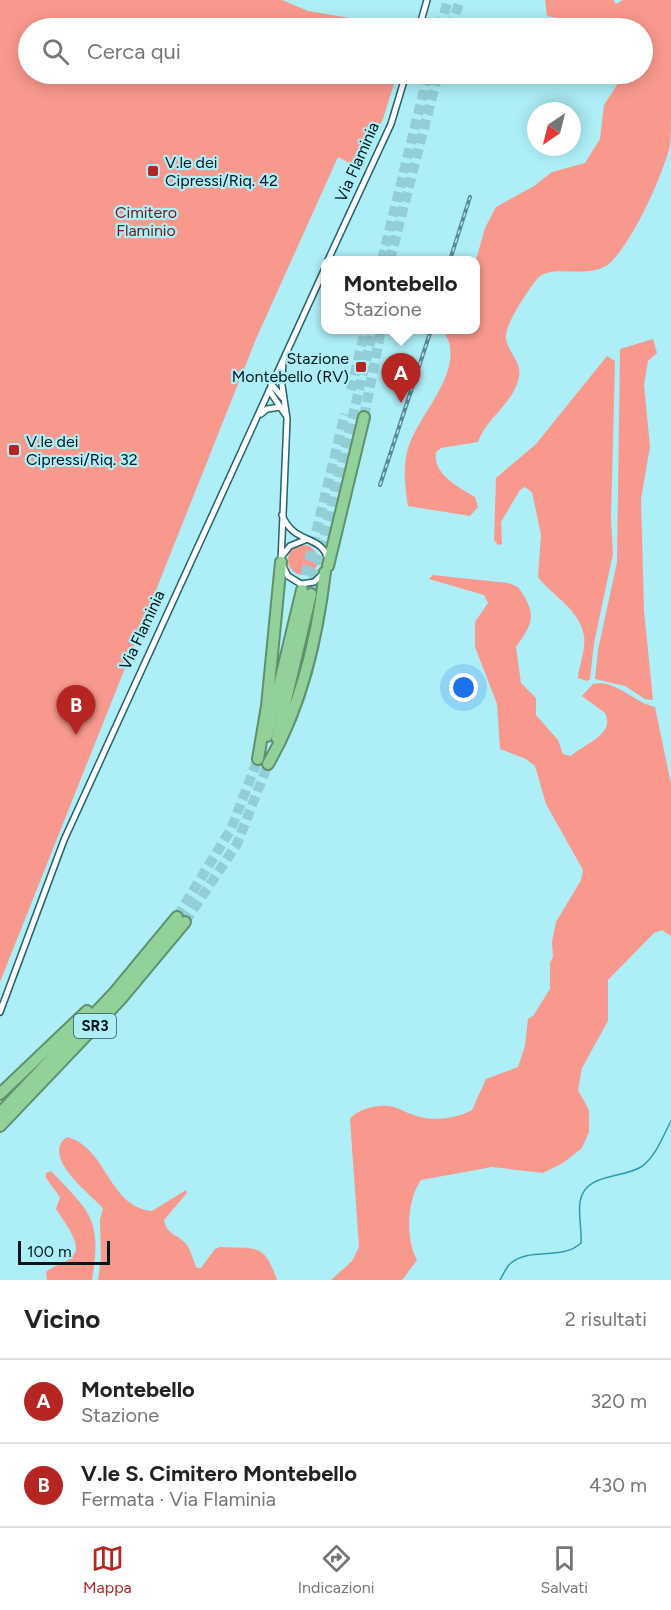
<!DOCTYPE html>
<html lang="it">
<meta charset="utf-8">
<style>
body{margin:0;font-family:Figtree,sans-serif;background:#f2f2f2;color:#222}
.compass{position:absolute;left:527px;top:102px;width:54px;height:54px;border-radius:50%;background:#fff;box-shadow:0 3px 15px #0003;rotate:215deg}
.scale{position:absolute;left:18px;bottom:15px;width:92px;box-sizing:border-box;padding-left:6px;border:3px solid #001619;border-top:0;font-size:16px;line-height:21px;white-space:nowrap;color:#001619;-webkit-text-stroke:4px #adeef7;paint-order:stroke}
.you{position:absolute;left:464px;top:688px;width:21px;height:21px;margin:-15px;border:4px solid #fff;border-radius:50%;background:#1a73e8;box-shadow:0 0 0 9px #1a73e833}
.badge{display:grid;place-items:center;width:39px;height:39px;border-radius:50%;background:#b52623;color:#fff;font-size:20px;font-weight:700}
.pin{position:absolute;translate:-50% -50px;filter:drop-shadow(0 2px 3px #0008)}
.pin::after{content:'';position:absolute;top:32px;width:21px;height:18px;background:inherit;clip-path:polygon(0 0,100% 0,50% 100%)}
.popup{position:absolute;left:321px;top:256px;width:159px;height:78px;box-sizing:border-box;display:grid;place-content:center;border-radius:12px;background:#fff;filter:drop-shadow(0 2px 4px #0005);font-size:20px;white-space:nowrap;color:#767676}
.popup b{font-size:22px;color:#222}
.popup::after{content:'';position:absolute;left:50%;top:100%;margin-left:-12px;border:12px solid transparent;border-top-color:#fff}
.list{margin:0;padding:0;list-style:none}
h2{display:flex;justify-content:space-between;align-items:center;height:78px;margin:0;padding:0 24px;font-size:26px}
h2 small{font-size:20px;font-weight:400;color:#767676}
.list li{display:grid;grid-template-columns:39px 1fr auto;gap:18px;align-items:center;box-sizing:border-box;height:84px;padding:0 24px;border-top:2px solid #e0e0e0}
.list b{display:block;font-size:22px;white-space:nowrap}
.list p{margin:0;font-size:20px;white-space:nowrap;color:#767676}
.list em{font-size:20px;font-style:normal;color:#767676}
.icon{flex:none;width:33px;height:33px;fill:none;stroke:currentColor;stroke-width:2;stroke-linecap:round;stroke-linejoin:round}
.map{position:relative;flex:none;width:671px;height:1280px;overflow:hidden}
.search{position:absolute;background:#fff;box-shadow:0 3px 15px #0003;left:18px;right:18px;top:18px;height:66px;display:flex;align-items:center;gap:15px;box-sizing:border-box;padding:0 21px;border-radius:33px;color:#767676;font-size:22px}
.sheet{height:246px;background:#fff}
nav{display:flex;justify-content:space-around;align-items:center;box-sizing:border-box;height:84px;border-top:2px solid #e0e0e0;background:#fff;font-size:16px;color:#767676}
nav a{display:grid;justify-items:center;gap:3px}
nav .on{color:#b52623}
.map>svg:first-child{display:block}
.green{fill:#f9998d}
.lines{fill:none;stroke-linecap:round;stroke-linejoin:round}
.stream{stroke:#2e9caa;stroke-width:1.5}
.highway-tunnel{stroke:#93ced6;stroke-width:10;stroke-dasharray:10 5;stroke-linecap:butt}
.street-casing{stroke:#23646d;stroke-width:8}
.highway-casing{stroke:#60906d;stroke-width:14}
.street{stroke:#fff;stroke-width:5}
.highway{stroke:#93d19a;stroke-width:10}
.rail-casing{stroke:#5c898f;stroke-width:4}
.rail{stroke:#adeef7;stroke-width:1.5;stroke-dasharray:4.5;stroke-linecap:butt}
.poi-dot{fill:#b52623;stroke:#adeef7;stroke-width:2}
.labels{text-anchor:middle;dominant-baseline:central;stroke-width:4.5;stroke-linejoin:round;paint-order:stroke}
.shield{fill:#adeef7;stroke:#34575c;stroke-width:1.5}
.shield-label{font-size:15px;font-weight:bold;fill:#001619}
.poi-label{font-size:16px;fill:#001619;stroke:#adeef7;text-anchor:start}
.street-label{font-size:16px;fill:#001619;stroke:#adeef7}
.park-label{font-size:16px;fill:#701714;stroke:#adeef7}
</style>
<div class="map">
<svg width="671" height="1280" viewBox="0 0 671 1280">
<rect width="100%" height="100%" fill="#adeef7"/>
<path class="green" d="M 0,0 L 282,0 L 308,11 L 410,28 L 28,28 L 28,74 L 397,74 L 383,119 L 359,168 L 338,157 L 256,339 L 0,982 Z
M 545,0 L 613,0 L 616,4 L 623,0 L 671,0 C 671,35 671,70 671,105 C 671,118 671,134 670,146 C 662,177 633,241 610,263 C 589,281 551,262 537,279 C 529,289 503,327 506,339 C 509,355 524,363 518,381 C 511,405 486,419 478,442 L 441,448 L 436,452 C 432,474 460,488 475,497 L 478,507 L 470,516 L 408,506 C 405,487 403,471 407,452 C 416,414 470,370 443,330 L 476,330 L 476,260 L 485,228 L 496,207 L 534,186 L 552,172 L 585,163 L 600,139 L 604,105 L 624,74 L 642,74 L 642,28 L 608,28 L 547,16 Z
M 653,339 L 657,353 L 648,361 L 644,385 L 650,447 L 641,499 L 644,611 L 653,700 L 645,699 L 625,686 L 595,679 L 598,650 L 617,562 L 620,349 Z
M 607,356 L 615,361 L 611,519 L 613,554 L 594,643 L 590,679 L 587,681 L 578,678 C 579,665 586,650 584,636 C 580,609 553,597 538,577 L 541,535 L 532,492 L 525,487 L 520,490 L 501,522 L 502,544 L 498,545 L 494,540 L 496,478 L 536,444 Z
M288 560a15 15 0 1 1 30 0a15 15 0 1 1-30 0Z
M 433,575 L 508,583 L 518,587 C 537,614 534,622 516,647 L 521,683 L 536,698 L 536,715 L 558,740 L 563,754 L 571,756 C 583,744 616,735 605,713 L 582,696 L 593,684 C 616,679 634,703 655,707 L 671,784 L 671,936 L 662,930 L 654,933 L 608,980 L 608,1021 L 582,1068 L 578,1090 L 589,1110 L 589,1132 L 582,1148 L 563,1163 L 543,1173 L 492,1167 L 421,1180 C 407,1200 405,1238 417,1260 L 402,1280 L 331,1280 L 352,1261 L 359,1247 L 350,1119 C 358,1108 381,1103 394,1107 C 403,1110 411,1115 420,1117 C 436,1121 458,1118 472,1110 L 486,1079 L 518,1067 L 525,1046 L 528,1019 L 533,1016 L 550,989 L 550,963 L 553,957 L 552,942 L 556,922 L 581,880 L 583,870 L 546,804 L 535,766 L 526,759 L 500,749 L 497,704 L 475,647 L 475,622 L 488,603 L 484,595 L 429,579 Z
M 67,1137 C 107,1147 108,1207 152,1211 L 186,1190 L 187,1193 L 164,1220 C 167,1236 179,1234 187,1245 C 191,1250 193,1261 197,1268 L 201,1268 L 215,1249 L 220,1247 C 256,1249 264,1242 277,1280 L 98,1280 L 101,1258 L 100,1220 L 103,1208 C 89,1193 40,1156 67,1137 Z
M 51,1171 C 91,1213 102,1219 92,1280 L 47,1280 L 46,1272 C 54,1265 65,1264 72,1257 C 85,1246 62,1219 56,1209 L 60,1197 L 46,1178 L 46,1173 Z"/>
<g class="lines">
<path class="stream" d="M 500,1280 C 503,1275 506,1267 511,1263 C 530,1247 562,1261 581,1243 C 582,1230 578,1215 580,1202 C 584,1173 621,1179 641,1167 C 655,1158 663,1136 671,1121"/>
<path class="highway-tunnel" d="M 440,28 L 448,0
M 451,28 L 460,0
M 382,260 L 428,74
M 390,260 L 438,74
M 351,390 L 365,330
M 364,417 L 381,330
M 302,590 L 345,414
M 311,594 L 373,330
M 177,917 L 231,829 L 258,759
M 185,922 L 237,844 L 268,764"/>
<g class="street-casing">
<path id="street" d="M 419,28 L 427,0
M 328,260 L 391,124 L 406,74
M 283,360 L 282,385 L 287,419 L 281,562 L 288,576 L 301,584 L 314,582 L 324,573
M 271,384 L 283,398
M 269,390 L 285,414
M 261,414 L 267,409 L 281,407
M 282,515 C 294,545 321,534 328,559
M 282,556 L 290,546 L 305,540
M 0,1012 L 64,840 L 326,266"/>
</g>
<g class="highway-casing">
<path id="highway" d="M 328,566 L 364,417
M 267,736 L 302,590
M 277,738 L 311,594
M 258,759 L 267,706 L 281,562
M 268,764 C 302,706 317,638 325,572
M 0,1094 L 87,1011
M 0,1113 L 115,992 L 177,917
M 0,1126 L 120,1000 L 185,922"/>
</g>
<use href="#street" class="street"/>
<use href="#highway" class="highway"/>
<g class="rail-casing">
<path id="rail" d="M 450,260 L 470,197
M 380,485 L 431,330"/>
</g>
<use href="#rail" class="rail"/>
</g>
<g class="poi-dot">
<rect x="147" y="165" width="12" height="12" rx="3"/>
<rect x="355" y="361" width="12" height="12" rx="3"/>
<rect x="8" y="444" width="12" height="12" rx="3"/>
</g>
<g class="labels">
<rect class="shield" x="74" y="1014" width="42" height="24" rx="4.5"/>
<g class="shield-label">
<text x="95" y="1026">SR3</text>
</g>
<g class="poi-label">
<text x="165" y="162">V.le dei<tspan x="165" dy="18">Cipressi/Riq. 42</tspan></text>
<text x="349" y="358" text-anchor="end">Stazione<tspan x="349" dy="18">Montebello (RV)</tspan></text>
<text x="26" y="441">V.le dei<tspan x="26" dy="18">Cipressi/Riq. 32</tspan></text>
</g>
<g class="street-label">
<text transform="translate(357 162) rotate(-66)">Via Flaminia</text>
<text transform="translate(142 630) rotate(-65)">Via Flaminia</text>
</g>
<g class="park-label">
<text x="146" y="212">Cimitero<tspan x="146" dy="18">Flaminio</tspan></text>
</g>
</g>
</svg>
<svg class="compass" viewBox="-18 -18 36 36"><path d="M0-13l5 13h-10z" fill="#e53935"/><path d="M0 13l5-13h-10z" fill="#767676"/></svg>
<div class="scale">100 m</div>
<div class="you"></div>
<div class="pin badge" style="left:401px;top:403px">A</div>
<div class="popup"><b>Montebello</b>Stazione</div>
<div class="pin badge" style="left:76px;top:735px">B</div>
<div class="search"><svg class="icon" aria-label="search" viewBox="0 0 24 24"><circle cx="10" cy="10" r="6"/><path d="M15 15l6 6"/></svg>Cerca qui</div>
</div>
<section class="sheet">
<h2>Vicino<small>2 risultati</small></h2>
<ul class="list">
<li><span class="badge">A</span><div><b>Montebello</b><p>Stazione</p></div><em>320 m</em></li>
<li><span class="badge">B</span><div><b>V.le S. Cimitero Montebello</b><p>Fermata · Via Flaminia</p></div><em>430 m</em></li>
</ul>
</section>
<nav>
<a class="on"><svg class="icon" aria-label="map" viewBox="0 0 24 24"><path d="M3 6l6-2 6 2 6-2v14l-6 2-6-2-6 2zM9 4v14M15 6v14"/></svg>Mappa</a>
<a><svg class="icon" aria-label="directions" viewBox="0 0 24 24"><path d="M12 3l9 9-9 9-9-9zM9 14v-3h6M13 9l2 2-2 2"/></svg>Indicazioni</a>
<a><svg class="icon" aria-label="saved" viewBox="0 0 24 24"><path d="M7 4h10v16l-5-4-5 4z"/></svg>Salvati</a>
</nav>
